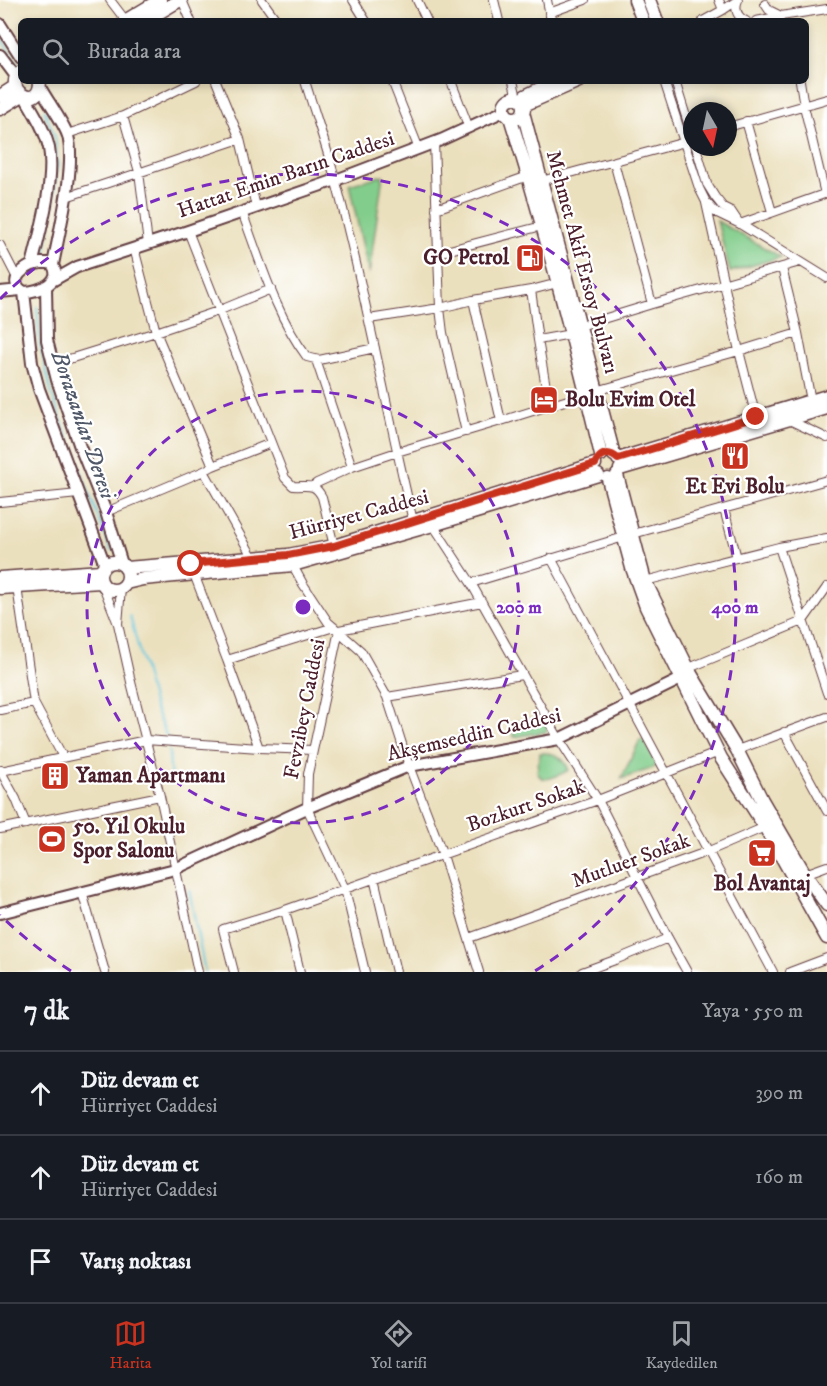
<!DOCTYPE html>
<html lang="tr">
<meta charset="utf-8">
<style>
body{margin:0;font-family:"IM FELL DW Pica",serif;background:#20242c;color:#f1f3f6}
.compass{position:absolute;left:683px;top:102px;width:54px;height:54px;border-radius:50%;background:#171b24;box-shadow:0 3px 9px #0003;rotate:171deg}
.stop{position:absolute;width:18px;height:18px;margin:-14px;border:4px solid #c8321e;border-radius:50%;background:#fff}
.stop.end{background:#c8321e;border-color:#fff;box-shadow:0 2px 6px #0008}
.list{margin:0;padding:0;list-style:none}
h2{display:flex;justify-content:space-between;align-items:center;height:78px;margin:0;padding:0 24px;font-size:26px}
h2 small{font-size:20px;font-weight:400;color:#9ea1a6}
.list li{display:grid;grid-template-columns:39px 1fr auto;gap:18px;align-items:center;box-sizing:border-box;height:84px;padding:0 24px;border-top:2px solid #363941}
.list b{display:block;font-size:22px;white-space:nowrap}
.list p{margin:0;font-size:20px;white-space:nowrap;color:#9ea1a6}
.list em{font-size:20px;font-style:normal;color:#9ea1a6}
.icon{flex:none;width:33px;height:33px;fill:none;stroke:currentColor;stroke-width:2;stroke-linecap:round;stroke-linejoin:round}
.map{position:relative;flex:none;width:827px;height:972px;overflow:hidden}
.search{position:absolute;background:#171b24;box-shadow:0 3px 9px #0003;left:18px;right:18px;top:18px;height:66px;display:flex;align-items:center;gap:15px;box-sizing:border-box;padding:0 21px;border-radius:9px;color:#9ea1a6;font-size:22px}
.sheet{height:330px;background:#171b24}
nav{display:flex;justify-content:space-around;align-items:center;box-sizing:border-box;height:84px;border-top:2px solid #363941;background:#171b24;font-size:16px;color:#9ea1a6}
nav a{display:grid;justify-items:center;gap:3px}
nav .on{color:#c8321e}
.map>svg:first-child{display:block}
.green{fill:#82cd8b;stroke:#66765b;stroke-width:1.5}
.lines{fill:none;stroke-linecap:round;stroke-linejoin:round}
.stream{stroke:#5fc4dc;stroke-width:2}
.street-casing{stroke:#623c41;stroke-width:10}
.secondary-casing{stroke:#623c41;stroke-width:14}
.primary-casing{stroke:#623c41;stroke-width:15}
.street{stroke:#fff;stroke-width:8}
.secondary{stroke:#fff;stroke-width:10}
.primary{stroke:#fff;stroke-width:12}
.route{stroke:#c8321e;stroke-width:8}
.ring{fill:none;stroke:#7b2cbf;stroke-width:3;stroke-dasharray:10 8}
.labels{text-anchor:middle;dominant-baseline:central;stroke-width:4.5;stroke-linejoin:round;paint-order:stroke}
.street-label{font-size:21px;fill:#4a1f2b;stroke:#fff}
.poi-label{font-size:21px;font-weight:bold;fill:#4a1f2b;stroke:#fff;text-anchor:start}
.water-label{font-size:22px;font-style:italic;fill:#515969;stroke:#fff}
.centre{fill:#7b2cbf;stroke:#fff;stroke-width:3}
.ring-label{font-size:18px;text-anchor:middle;font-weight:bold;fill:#7b2cbf;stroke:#fff;stroke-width:4.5;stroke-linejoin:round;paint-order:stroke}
</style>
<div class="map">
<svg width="827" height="972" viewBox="0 0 827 972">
<rect width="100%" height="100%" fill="#fff"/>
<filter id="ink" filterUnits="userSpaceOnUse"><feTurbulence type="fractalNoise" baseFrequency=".0167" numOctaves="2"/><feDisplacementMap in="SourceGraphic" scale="12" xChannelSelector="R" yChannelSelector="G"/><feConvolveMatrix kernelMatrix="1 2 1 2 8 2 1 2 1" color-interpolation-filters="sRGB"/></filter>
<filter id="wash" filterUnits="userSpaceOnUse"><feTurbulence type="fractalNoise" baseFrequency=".008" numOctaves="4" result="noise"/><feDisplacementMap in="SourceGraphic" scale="24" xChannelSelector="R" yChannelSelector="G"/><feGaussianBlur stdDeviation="1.35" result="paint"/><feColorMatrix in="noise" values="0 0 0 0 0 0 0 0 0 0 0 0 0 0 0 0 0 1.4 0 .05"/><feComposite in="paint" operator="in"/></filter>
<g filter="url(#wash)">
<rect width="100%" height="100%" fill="#ebe0bd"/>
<path class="green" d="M 383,175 L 369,274 L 349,185 Z
M 717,221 L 781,257 L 730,272 Z
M 540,717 L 548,728 L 546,732 L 514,737 L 511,723 Z
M 640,740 L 643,740 L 646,742 L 656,765 L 653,768 L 621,779 Z
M 540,753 C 555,752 563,757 569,770 C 562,773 542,786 538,773 C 536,768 540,758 540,753 Z"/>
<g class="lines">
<path class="stream" d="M 0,36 L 18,66
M 44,110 L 55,137 L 58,166 L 45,255
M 37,307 L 40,345 L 52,395 L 111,551
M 130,616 L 154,707 L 166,735
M 169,751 L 171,784
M 189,890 L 205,972"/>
</g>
</g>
<g filter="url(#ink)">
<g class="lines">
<g class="street-casing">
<path id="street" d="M 110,0 L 126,21
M 182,0 L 191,21
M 262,0 L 277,21
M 353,0 L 366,21
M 417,0 L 427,21
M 494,0 L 499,21
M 547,0 L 551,21
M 719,0 L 723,10
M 738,0 C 734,10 737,17 746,21
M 549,13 L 585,0
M 781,16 L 827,9
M 703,21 L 723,10 L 738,0
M 756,21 L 781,16 L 769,10 L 765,4
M 216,81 L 240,139 L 256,207
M 305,81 C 315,114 327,148 336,182 C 366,294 386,408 413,521
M 392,81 L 419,149
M 451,81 L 469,128
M 513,81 L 517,98
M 664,81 L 699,188 L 706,202 L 715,212 L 740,224 L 827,278
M 675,81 L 692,136
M 800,81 L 804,106 L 825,194
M 746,121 L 772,212
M 728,127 L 827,99
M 67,134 L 123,116
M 434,142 L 440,308 L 443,333 L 466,432
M 696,147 L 707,184 L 715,197 L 723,207 L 731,211 L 739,223
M 614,162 L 652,304
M 541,181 L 685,142
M 66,197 L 240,139
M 706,203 L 739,351 L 756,417
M 436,209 L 528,176
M 242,212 C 260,260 276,316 307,357 L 319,360 L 375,348
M 740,224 L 827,193
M 188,231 L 285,478 L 293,486 C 308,487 314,482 322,497 L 334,546
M 148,244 L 139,172 L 123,116 L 196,81
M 0,245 L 17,278
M 134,248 L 156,332 L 213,466
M 438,253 L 542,226
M 782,268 L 798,333 L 811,401
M 531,290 L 538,340 L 549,405
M 473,300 L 531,290 L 558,283
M 369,319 L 440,308 L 473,300 L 501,421 L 587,394
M 580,326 L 652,304 L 800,262
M 538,340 L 571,334
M 316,360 L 352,467
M 53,364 L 156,332 L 218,311 L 271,289
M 596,391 L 739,351 L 798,333
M 789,420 L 827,438
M 204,471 L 253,558
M 313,486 L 317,483 L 352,467 L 397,452 L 501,421
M 0,502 L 78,494
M 724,509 L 737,558
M 106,512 L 204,471 L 213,466 L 271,443
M 433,525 L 471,583 L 559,739 L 598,800 L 668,938 L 687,972
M 633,534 L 827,480
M 779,547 L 827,538
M 551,558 L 773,972
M 291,562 L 303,584 L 328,622 L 361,651 L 387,697 L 409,766 L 443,855 L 479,972
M 194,574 L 227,660 L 334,627
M 645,581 L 779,547 L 827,693
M 471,583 L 624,537
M 103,586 L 118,624 L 121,588
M 17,587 L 34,703 L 63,757
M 118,624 L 131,682 L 160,796
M 339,630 L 308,774 L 307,808 L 345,889 L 365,972
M 339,630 L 482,602
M 227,660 L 259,748
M 689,668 L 803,621 L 827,587
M 387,697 L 522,675
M 0,710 L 34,703
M 784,732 L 827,811
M 737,750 L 827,717
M 0,770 L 16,799 L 26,824
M 1,771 L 146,740 L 259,748 L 313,750
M 0,829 L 160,796 L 198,972
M 805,874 L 827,866
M 374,878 L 396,972
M 82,892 L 105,972
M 285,910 L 300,972
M 469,938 L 709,851 L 765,827
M 234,972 L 223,929 L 285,910 L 598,800 L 714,754 L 718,753
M 582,972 L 615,960 L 668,938
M 790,972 L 827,958"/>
</g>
<g class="secondary-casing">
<path id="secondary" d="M 0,24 L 21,57
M 0,55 L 15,75
M 40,87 C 47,100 64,123 68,136 C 76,166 59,232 53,265
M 25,97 C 35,114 45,130 49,148 C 55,180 40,233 32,265 C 20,271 8,282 24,292 C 39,292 66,281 51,263 L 41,263 L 32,265
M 54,280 L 77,267 L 188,231 L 336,180 L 441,140 L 504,111
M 46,286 L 47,340 L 57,380 L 80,447 L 106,512 L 122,564
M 0,292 L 21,290
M 24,292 L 32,363 L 39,389 L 105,565
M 0,913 L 175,869 L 307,808 L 409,766 L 559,739 L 681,679"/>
</g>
<g class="primary-casing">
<path id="primary" d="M 635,0 L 643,21
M 649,0 L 657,21
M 125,21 L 160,0
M 145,21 L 180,0
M 21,71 C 0,88 40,114 40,81
M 0,96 L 14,87
M 525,96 L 556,81
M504 108a10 10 0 1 1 20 0a10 10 0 1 1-20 0Z
M 524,105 L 579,81
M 0,109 L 21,96
M 523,112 L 614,455
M 510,117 C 545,228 574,342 601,455
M 618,459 L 827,396
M 620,469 L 827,408
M 617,475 L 645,581 L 691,674 L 737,750 L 762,800 L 805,874 L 827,905
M 608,479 L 632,568 L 646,607 L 721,758 L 765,827 L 827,938
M100 576a14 14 0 1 1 28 0a14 14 0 1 1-28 0Z
M 126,568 L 288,555 L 334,546 L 595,464
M 0,578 L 101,571
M 126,583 L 143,579 L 293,565 L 433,525 L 598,475
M 0,588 L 101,582"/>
</g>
<use href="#street" class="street"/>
<use href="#secondary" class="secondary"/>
<use href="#primary" class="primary"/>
</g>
</g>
<g class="lines" filter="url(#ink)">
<path class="route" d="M 191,564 L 288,555 L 334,546 L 595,464 C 600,454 608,450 618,459 L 756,417"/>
</g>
<g class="ring">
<circle cx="303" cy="607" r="216"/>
<path d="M71 971A432 432 0 0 1 0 915M0 299A432 432 0 1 1 535 971"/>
</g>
<defs>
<g id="fuel-square" transform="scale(1.5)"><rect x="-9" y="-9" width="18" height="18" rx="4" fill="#c8321e" stroke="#fff"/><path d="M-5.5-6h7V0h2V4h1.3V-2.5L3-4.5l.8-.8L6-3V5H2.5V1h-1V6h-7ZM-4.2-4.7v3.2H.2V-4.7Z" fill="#fff"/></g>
<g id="hotel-square" transform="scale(1.5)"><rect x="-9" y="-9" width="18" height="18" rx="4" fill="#c8321e" stroke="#fff"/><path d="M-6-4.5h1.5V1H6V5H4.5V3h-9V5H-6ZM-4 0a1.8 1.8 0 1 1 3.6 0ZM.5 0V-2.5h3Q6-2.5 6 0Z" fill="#fff"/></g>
<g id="restaurant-square" transform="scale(1.5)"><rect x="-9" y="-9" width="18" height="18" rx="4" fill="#c8321e" stroke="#fff"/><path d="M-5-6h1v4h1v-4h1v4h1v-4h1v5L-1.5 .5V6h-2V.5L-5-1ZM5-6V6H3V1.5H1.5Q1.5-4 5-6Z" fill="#fff"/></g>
<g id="building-square" transform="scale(1.5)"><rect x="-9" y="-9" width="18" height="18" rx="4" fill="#c8321e" stroke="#fff"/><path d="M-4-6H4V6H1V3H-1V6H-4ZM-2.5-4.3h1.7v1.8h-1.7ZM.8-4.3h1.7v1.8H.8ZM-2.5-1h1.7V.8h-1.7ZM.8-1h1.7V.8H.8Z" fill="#fff"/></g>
<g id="stadium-square" transform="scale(1.5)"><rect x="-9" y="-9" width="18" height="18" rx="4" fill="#c8321e" stroke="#fff"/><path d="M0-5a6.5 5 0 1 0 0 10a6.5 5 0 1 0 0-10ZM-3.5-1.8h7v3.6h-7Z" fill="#fff"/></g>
<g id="supermarket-square" transform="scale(1.5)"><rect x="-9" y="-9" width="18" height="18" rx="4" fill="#c8321e" stroke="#fff"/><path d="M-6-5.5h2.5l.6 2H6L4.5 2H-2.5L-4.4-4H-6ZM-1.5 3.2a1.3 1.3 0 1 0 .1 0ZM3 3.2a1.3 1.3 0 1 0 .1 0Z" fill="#fff"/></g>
</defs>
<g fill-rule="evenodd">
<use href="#fuel-square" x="530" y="258"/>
<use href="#hotel-square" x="544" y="400"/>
<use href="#restaurant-square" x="735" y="456"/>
<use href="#building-square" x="55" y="776"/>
<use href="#stadium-square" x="52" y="839"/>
<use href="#supermarket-square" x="762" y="853"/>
</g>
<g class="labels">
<g class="street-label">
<text transform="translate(286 175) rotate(-19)">Hattat Emin Barın Caddesi</text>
<text transform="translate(582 262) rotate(75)">Mehmet Akif Ersoy Bulvarı</text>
<text transform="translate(359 515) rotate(-15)">Hürriyet Caddesi</text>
<text transform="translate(305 709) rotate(-79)">Fevzibey Caddesi</text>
<text transform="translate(474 735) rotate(-13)">Akşemseddin Caddesi</text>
<text transform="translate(526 806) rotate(-19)">Bozkurt Sokak</text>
<text transform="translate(631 861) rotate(-20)">Mutluer Sokak</text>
</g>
<g class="poi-label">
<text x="509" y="258" text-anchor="end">GO Petrol</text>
<text x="565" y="400">Bolu Evim Otel</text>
<text x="735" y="487" text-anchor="middle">Et Evi Bolu</text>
<text x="76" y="776">Yaman Apartmanı</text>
<text x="73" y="827">50. Yıl Okulu<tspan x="73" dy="24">Spor Salonu</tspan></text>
<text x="762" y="884" text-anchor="middle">Bol Avantaj</text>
</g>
<g class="water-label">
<text transform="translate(83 425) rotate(71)">Borazanlar Deresi</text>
</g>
</g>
<circle cx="303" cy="607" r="9" class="centre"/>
<g class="ring-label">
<text x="519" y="613">200 m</text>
<text x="735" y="613">400 m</text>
</g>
</svg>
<svg class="compass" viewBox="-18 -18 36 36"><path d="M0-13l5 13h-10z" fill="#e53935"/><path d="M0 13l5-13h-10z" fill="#9ea1a6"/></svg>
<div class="stop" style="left:191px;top:564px"></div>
<div class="stop end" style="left:756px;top:417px"></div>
<div class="search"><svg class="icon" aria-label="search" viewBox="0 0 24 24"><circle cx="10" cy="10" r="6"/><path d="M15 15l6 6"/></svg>Burada ara</div>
</div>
<section class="sheet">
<h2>7 dk<small>Yaya · 550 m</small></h2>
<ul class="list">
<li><svg class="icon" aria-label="ahead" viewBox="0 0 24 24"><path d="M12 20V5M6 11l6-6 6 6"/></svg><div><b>Düz devam et</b><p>Hürriyet Caddesi</p></div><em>390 m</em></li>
<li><svg class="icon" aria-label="ahead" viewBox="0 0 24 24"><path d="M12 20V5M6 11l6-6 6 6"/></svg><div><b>Düz devam et</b><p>Hürriyet Caddesi</p></div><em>160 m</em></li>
<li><svg class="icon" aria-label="arrive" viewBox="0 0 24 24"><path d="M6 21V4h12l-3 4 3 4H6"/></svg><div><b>Varış noktası</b></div></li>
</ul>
</section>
<nav>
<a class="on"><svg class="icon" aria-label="map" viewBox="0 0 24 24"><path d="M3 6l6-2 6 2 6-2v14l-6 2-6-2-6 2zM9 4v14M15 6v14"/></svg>Harita</a>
<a><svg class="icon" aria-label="directions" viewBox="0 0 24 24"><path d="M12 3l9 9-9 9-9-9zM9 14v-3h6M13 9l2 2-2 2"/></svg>Yol tarifi</a>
<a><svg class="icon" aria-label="saved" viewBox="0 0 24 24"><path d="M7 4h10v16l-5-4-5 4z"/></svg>Kaydedilen</a>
</nav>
